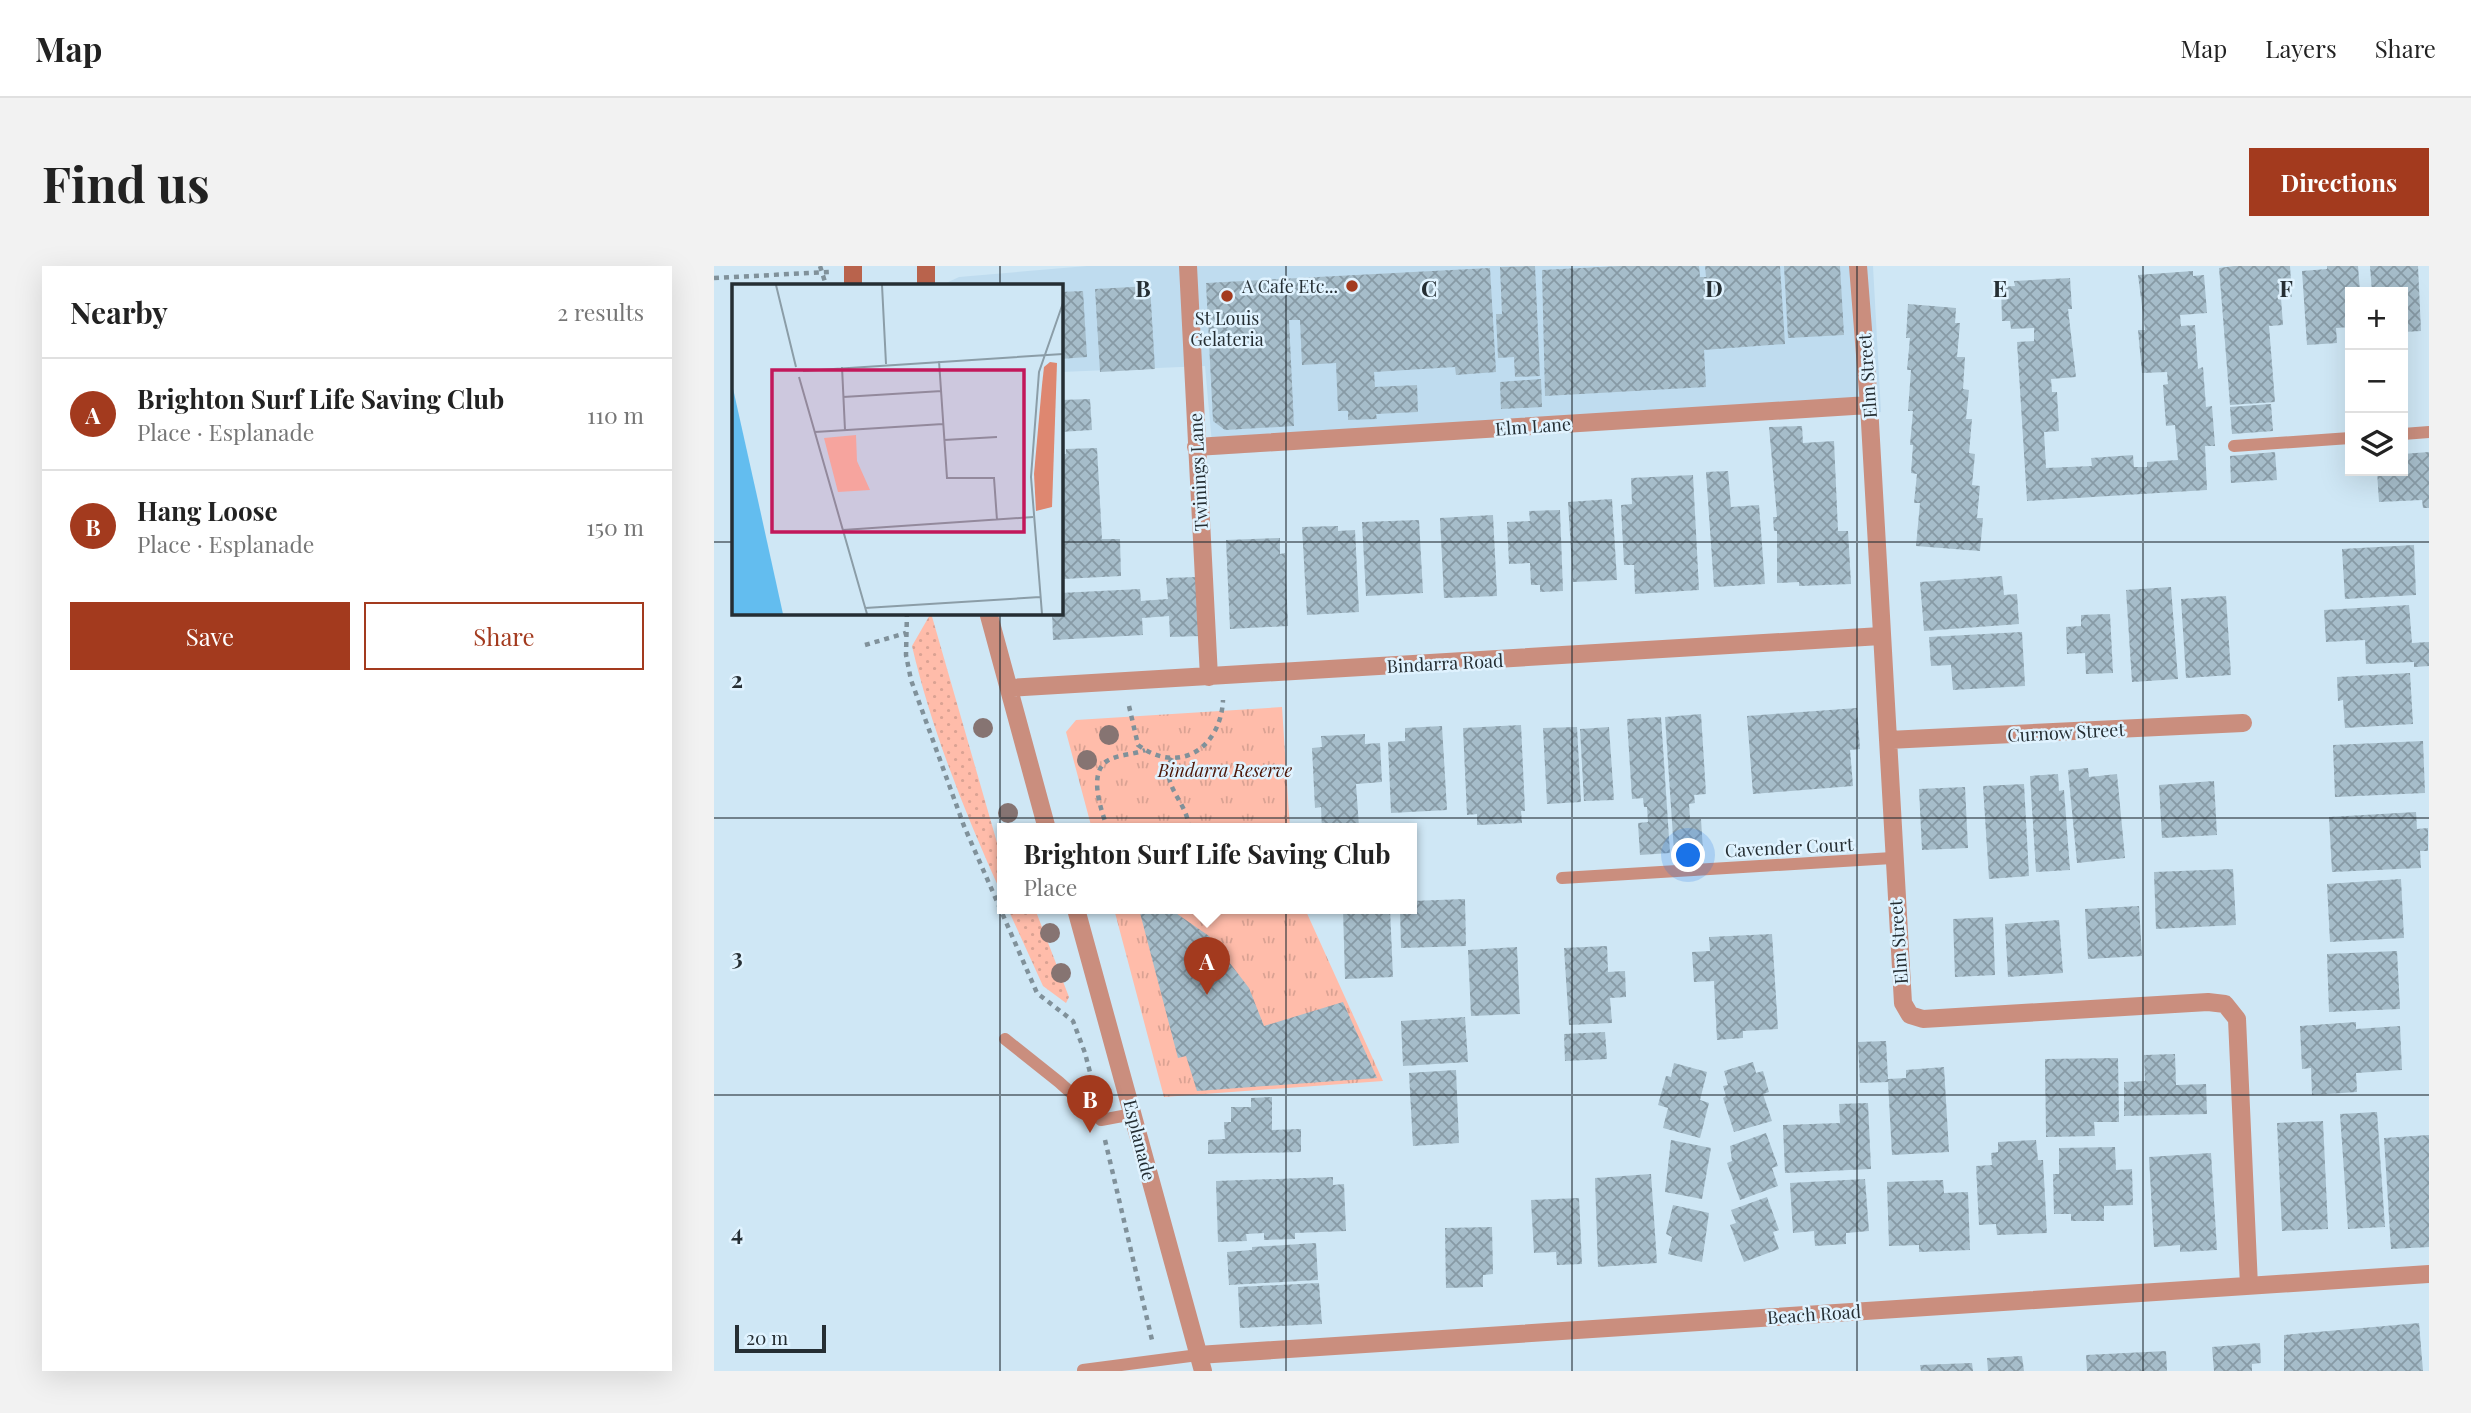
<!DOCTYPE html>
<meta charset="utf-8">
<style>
body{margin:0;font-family:"Playfair Display",serif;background:#f2f2f2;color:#222}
.controls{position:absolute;right:21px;top:21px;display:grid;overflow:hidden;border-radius:0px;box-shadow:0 7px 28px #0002}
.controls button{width:63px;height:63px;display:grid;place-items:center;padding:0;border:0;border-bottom:2px solid #e0e0e0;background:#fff;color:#222;font:35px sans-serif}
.scale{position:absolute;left:21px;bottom:18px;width:91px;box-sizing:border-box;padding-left:7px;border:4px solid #252e33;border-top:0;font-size:19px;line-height:24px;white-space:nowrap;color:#252e33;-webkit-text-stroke:5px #e0f3ff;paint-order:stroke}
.you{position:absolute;left:975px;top:590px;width:24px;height:24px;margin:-18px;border:5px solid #fff;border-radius:50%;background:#1a73e8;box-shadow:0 0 0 10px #1a73e833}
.badge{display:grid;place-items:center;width:46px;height:46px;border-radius:50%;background:#a33a1e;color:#fff;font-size:23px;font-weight:700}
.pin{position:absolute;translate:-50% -58px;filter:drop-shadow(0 2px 4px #0008)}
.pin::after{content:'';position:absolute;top:37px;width:24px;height:21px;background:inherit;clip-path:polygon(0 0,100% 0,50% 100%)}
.popup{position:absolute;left:283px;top:557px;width:420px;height:91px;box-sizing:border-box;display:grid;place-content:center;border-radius:0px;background:#fff;filter:drop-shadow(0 2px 5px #0005);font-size:23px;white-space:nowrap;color:#767676}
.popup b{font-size:26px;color:#222}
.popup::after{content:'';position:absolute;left:50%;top:100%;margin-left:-14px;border:14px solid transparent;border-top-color:#fff}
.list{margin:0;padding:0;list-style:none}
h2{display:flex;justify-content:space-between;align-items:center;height:91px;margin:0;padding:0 28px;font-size:30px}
h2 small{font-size:23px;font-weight:400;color:#767676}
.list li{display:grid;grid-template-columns:46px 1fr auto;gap:21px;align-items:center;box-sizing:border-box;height:112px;padding:0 28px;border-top:2px solid #e0e0e0}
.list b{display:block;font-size:26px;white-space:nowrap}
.list p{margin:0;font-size:23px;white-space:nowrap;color:#767676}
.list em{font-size:23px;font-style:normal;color:#767676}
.actions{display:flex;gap:14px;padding:21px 28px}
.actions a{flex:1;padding:16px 0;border:2px solid #a33a1e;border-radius:0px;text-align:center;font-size:24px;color:#a33a1e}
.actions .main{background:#a33a1e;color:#fff}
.icon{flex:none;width:38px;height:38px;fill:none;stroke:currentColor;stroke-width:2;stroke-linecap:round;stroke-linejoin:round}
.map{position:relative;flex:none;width:1715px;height:1105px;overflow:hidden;border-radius:0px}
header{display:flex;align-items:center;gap:42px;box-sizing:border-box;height:98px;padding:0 35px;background:#fff;border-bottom:2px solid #e0e0e0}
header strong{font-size:33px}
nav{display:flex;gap:38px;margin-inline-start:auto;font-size:24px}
.intro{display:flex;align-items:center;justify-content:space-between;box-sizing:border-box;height:168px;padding:0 42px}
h1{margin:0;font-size:49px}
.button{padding:18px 32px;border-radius:0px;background:#a33a1e;color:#fff;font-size:24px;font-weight:700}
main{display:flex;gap:42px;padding:0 42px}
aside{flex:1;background:#fff;border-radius:0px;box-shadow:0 7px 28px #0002}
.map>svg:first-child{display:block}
.built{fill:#bfdcef}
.park{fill:url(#park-tufts)}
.garden{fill:url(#garden-dots)}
.building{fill:url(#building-cross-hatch)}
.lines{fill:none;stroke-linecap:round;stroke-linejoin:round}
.path{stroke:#80919a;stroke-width:4.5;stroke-dasharray:5 5;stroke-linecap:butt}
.lane{stroke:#ca8e7e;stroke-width:12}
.street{stroke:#ca8e7e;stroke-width:18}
.secondary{stroke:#b9634c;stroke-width:18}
.tree{fill:#867472}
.grid{fill:none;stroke:#252e33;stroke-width:2;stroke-opacity:0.55}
.poi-dot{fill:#a33a1e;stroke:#e0f3ff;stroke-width:2.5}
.labels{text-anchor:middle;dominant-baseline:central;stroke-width:5;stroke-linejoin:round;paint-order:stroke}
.poi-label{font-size:18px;fill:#252e33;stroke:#e0f3ff;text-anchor:end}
.street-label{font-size:18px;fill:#252e33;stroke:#e0f3ff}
.park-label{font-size:18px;font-style:italic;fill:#4b1607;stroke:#e0f3ff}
.inset-road{fill:none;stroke:#8b9da7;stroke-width:2}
.view{fill:#c2185b;fill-opacity:0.15;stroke:#c2185b;stroke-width:3.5}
.inset-edge{fill:none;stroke:#252e33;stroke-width:3.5}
.grid-label{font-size:23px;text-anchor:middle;font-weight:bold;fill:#252e33;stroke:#e0f3ff;stroke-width:5;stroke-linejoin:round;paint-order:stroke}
</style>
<header>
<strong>Map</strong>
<nav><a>Map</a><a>Layers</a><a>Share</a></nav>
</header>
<div class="intro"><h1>Find us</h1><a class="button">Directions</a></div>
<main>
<aside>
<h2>Nearby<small>2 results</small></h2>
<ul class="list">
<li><span class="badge">A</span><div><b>Brighton Surf Life Saving Club</b><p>Place · Esplanade</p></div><em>110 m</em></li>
<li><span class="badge">B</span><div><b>Hang Loose</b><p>Place · Esplanade</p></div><em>150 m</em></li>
</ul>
<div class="actions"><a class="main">Save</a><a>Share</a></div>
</aside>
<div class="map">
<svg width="1715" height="1105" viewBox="0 0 1715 1105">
<defs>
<pattern id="park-tufts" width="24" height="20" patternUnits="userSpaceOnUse" patternTransform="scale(1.75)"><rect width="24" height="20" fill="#ffbcaa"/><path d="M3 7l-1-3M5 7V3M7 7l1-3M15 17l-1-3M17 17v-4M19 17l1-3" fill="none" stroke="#daa293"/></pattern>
<pattern id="garden-dots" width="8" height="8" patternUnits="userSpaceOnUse" patternTransform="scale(1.75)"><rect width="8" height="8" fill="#ffbcaa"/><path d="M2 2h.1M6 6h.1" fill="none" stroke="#daa293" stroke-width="1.8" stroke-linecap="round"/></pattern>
<pattern id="building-cross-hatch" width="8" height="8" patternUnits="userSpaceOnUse" patternTransform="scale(1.75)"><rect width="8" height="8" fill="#a6bdca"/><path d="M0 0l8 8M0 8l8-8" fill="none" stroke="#879aa5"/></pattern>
</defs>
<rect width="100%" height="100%" fill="#cfe7f5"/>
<path class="built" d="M 373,0 L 1159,0 L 1167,146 L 499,189 L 491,100 L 347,106 L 346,19 L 228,19 L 245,11 Z"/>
<path class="park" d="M 568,441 L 576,563 L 378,563 L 352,466 L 362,454 Z
M 400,643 L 591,643 L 669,815 L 450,831 Z"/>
<path class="garden" d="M 217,347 L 288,594 L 288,629 C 252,549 218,466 198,380 Z
M 294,643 L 321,643 L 355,731 L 352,737 L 329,720 Z"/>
<path class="building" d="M 821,0 L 826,110 L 801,111 L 800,91 L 784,92 L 782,48 L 788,48 L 786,1 Z
M 906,0 L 985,0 L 986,11 L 992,11 L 991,0 L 1066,0 L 1071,78 L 990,84 L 992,121 L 831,130 L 828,4 Z
M 1070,0 L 1126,0 L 1130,69 L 1074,72 Z
M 1520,0 L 1576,0 L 1578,31 L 1567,32 L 1569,59 L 1555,60 L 1561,136 L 1516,139 L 1505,2 Z
M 1613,0 L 1644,0 L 1646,26 L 1636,26 L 1636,61 L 1622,62 L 1623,77 L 1593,79 L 1588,5 L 1613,3 Z
M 1656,0 L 1704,0 L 1707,65 L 1689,66 L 1689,26 L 1658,26 Z
M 776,2 L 782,106 L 742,109 L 741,101 L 660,106 L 661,121 L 703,119 L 704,146 L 662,148 L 663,153 L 634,154 L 634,145 L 624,145 L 622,97 L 588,99 L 586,54 L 575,54 L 580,160 L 511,164 L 499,155 L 492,17 Z
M 1479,5 L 1479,10 L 1490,9 L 1493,47 L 1466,49 L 1467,60 L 1481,59 L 1484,103 L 1489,101 L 1492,141 L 1498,140 L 1501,180 L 1491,180 L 1493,224 L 1313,235 L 1303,76 L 1320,75 L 1320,62 L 1297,63 L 1296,55 L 1288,55 L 1287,21 L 1301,20 L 1300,15 L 1356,12 L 1358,43 L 1354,43 L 1362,111 L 1337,113 L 1338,126 L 1343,126 L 1345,165 L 1330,166 L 1332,202 L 1378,200 L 1377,192 L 1419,189 L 1420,201 L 1433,201 L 1433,196 L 1464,194 L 1461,159 L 1452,160 L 1449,119 L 1454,118 L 1453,106 L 1428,107 L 1424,64 L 1431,64 L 1424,9 Z
M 436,20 L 441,103 L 386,106 L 381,23 Z
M 369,25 L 373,91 L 346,93 L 346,26 Z
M 1194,38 L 1242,42 L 1241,57 L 1246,57 L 1243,91 L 1251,91 L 1249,123 L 1255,124 L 1252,153 L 1258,153 L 1255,187 L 1261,188 L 1258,219 L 1266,220 L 1263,252 L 1269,252 L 1266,285 L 1202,280 L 1206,237 L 1200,237 L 1203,208 L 1197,207 L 1199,179 L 1196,179 L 1199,145 L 1194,145 L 1197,104 L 1193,104 L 1196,72 L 1192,72 Z
M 827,113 L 828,141 L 787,143 L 786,116 Z
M 376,133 L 378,164 L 346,166 L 346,134 Z
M 1557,138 L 1559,165 L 1518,168 L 1516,141 Z
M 1088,160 L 1089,177 L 1120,175 L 1124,265 L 1134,265 L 1137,318 L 1085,320 L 1085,316 L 1063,317 L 1063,265 L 1060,265 L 1059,251 L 1063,251 L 1055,161 Z
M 383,182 L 388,273 L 406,273 L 407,310 L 349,313 L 346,188 L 352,188 L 352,183 Z
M 1561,186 L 1563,214 L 1517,217 L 1516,190 Z
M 1715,186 L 1715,242 L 1709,242 L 1708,234 L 1665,236 L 1663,205 L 1689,205 L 1689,188 Z
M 1014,205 L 1017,241 L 1045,239 L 1051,318 L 1000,321 L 992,206 Z
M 979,209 L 985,324 L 921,328 L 920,299 L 910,299 L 907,239 L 918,238 L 917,212 Z
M 898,233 L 903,314 L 859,316 L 854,236 Z
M 846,244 L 849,325 L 826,326 L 826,319 L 817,319 L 816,297 L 795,298 L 793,256 L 816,255 L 815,245 Z
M 779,249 L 783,330 L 730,332 L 726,252 Z
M 705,254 L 709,327 L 652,330 L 648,256 Z
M 624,260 L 624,265 L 641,264 L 645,346 L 593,349 L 588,261 Z
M 566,272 L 566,288 L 571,287 L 574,360 L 516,363 L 512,274 Z
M 1700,279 L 1702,329 L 1631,333 L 1628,283 Z
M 1288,310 L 1290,329 L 1303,328 L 1305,358 L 1210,365 L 1206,316 Z
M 483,311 L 487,370 L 456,371 L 455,350 L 428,352 L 429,369 L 339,374 L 338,346 L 346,346 L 346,327 L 426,323 L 427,335 L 454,333 L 452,312 Z
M 1457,321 L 1464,413 L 1418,416 L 1412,324 Z
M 1512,330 L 1517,409 L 1472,412 L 1467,333 Z
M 1695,339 L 1698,377 L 1715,376 L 1715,400 L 1700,401 L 1700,396 L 1652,398 L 1651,374 L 1612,376 L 1610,344 Z
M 1396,348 L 1399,407 L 1372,408 L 1371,387 L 1353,388 L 1352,361 L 1367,360 L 1367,349 Z
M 1308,366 L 1311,420 L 1239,424 L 1237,399 L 1217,400 L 1215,371 Z
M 1696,407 L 1699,458 L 1631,462 L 1629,434 L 1624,435 L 1623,411 Z
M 1143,442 L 1146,483 L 1136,484 L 1139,520 L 1039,528 L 1033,450 Z
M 987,448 L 992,528 L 980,529 L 981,537 L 975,538 L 976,553 L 987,553 L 989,585 L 960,586 L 951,451 Z
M 947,451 L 956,587 L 926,589 L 924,557 L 934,556 L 933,541 L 930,541 L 929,532 L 918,533 L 913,453 Z
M 807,459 L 811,545 L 807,545 L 808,557 L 763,559 L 763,548 L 753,549 L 749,462 Z
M 728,460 L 733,544 L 677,547 L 674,476 L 691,475 L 691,462 Z
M 863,461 L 867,536 L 833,538 L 829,462 Z
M 895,461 L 900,534 L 870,535 L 866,463 Z
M 651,468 L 651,478 L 666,477 L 668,516 L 642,518 L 645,561 L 608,563 L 607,541 L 601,542 L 598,482 L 608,481 L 607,470 Z
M 1709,475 L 1711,527 L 1621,531 L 1619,479 Z
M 1374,502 L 1375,511 L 1403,508 L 1411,592 L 1363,597 L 1354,504 Z
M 1344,508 L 1345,525 L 1350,524 L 1356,604 L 1322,606 L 1316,510 Z
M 1500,515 L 1503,569 L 1448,572 L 1445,519 Z
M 1310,518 L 1315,610 L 1275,613 L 1269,520 Z
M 1251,521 L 1254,582 L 1208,584 L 1205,523 Z
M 1702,546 L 1703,563 L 1714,562 L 1714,585 L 1706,585 L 1707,602 L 1618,606 L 1615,551 Z
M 1519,603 L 1522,659 L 1442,663 L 1440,606 Z
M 1687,613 L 1690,672 L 1616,676 L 1613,618 Z
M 751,633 L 752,680 L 687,682 L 686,643 L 698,643 L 698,635 Z
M 1425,640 L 1428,690 L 1374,693 L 1371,643 Z
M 425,643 L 456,643 L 495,670 L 535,722 L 550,760 L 629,736 L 663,812 L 483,825 L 472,790 L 464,792 Z
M 629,643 L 676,643 L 679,711 L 631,713 Z
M 1279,651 L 1281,709 L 1241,711 L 1239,653 Z
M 1345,654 L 1349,707 L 1294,711 L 1291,658 Z
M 1058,668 L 1064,763 L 1029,765 L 1029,772 L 1003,774 L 1000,715 L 980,716 L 978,686 L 996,685 L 995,671 Z
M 893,680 L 894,706 L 911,705 L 912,731 L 896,732 L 898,757 L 855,759 L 850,682 Z
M 803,681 L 806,748 L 757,750 L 754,684 Z
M 1683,685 L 1686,743 L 1615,746 L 1613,688 Z
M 751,751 L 754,796 L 689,800 L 687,755 Z
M 1642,756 L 1642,763 L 1686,760 L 1688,804 L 1642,807 L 1643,826 L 1598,829 L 1597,802 L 1588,803 L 1586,760 Z
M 891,766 L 893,793 L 851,795 L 850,768 Z
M 1172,775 L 1174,813 L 1192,812 L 1192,804 L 1230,801 L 1235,886 L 1178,889 L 1174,816 L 1146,817 L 1144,776 Z
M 1461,788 L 1462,819 L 1492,818 L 1493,848 L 1410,850 L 1410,816 L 1431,815 L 1430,789 Z
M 1404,792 L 1405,856 L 1380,856 L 1381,870 L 1332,871 L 1331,793 Z
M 1039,796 L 1042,807 L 1049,805 L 1055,826 L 1049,828 L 1058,855 L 1020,866 L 1009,832 L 1012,830 L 1009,820 L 1014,819 L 1010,805 Z
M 960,797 L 993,806 L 986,834 L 995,837 L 986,872 L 949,862 L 954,842 L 944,839 L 952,810 L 957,811 Z
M 742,804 L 745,877 L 699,880 L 695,807 Z
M 558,831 L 558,864 L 587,863 L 587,886 L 494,888 L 494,874 L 511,873 L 510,856 L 517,856 L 517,841 L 537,841 L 537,832 Z
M 1154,837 L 1157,903 L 1071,907 L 1069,859 L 1126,857 L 1125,838 Z
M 1663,846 L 1671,961 L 1634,963 L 1626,848 Z
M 1609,855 L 1614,963 L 1568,965 L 1563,857 Z
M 1052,867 L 1064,900 L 1058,902 L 1064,920 L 1026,934 L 1013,897 L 1018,895 L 1016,880 Z
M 1715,869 L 1715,981 L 1677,983 L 1670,872 Z
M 957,874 L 997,882 L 988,933 L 951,926 Z
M 1322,874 L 1324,894 L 1329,894 L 1333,967 L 1283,969 L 1282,958 L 1265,959 L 1262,900 L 1278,899 L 1277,887 L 1284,886 L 1284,876 Z
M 1401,881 L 1402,904 L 1418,903 L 1419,939 L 1390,940 L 1390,955 L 1357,955 L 1357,948 L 1340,948 L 1339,908 L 1345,908 L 1345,882 Z
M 1497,887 L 1503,984 L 1466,986 L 1466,979 L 1440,981 L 1435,891 Z
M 937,908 L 943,997 L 884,1001 L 881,912 Z
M 619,911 L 619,919 L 630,918 L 632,965 L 581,967 L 581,973 L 550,974 L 550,967 L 532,968 L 533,975 L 504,976 L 502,915 Z
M 1151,913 L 1155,965 L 1132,967 L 1132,978 L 1101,980 L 1100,965 L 1079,967 L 1076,917 Z
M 1229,914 L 1230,927 L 1254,926 L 1256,984 L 1205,986 L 1205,979 L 1175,980 L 1173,916 Z
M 1053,931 L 1065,964 L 1059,966 L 1065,983 L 1030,996 L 1016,959 L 1022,957 L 1017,944 Z
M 865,932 L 868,998 L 843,999 L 842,986 L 820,987 L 817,934 Z
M 959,939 L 995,947 L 988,996 L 954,988 L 958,971 L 952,968 Z
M 778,961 L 779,1008 L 769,1009 L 769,1021 L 732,1022 L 731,962 Z
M 602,977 L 604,1014 L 515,1019 L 513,986 L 538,984 L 538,981 Z
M 605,1017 L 608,1058 L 526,1062 L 524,1021 Z
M 1705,1057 L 1709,1105 L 1570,1105 L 1570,1069 Z
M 1546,1077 L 1547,1097 L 1538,1098 L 1538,1105 L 1500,1105 L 1498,1081 Z
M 1452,1085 L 1453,1105 L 1373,1105 L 1372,1089 Z
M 1308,1090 L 1310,1105 L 1274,1105 L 1273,1092 Z
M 1258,1097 L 1259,1105 L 1207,1105 L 1206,1099 Z"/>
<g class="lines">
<path class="path" d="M 106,0 L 112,19
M 0,12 L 115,6
M 193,346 L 192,389 L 197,414 L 250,560 L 323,727 L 359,755 L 371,787 L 379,818
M 151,379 L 192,367
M 415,440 L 424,479 C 466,510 507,481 509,434
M 458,492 C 444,518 475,537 475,563
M 394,563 C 387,545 374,507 393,495 C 404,488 419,489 431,484
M 391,874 L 438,1074"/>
<path class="lane" d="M 1689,168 L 1715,166
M 1520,180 L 1636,172
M 848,612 L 1178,592
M 291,773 L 345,816 L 387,854 L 419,848
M 369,1104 L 484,1089"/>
<path class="street" d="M 474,0 L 495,411
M 1144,0 L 1155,139 L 1189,737 L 1196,749 L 1209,753 L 1494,736 L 1511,738 L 1523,753 L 1535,1020
M 482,181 L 1155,139
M 274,346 L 333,563
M 295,422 L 1167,370
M 1174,474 L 1529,457
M 362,643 L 489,1105
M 484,1089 L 1715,1008"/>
<path class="secondary" d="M 212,0 L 212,19
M 139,19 L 139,0"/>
</g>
<g class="tree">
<circle cx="269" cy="462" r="10"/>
<circle cx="395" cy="469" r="10"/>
<circle cx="373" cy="494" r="10"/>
<circle cx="294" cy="547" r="10"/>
<circle cx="336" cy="667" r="10"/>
<circle cx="347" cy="707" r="10"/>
</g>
<path class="grid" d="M 286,0 L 286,19M 572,0 L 572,1105M 858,0 L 858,1105M 1143,0 L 1143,1105M 1429,0 L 1429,1105M 0,276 L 19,276M 346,276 L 1715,276M 286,346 L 286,1105M 0,552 L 1715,552M 0,829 L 1715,829"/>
<g class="poi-dot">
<circle cx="638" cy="20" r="7"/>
<circle cx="513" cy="30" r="7"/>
</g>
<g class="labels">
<g class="poi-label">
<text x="624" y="20">A Cafe Etc...</text>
<text x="513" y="52" text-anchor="middle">St Louis<tspan x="513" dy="21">Gelateria</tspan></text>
</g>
<g class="street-label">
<text transform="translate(1153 110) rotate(-94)">Elm Street</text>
<text transform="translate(819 160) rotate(-4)">Elm Lane</text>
<text transform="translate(484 206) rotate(-93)">Twinings Lane</text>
<text transform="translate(731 397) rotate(-3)">Bindarra Road</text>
<text transform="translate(1352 466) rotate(-3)">Curnow Street</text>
<text transform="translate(1075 581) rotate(-3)">Cavender Court</text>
<text transform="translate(1184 676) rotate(-94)">Elm Street</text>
<text transform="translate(426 874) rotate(76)">Esplanade</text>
<text transform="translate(1100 1048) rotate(-4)">Beach Road</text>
</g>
<g class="park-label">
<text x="511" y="504">Bindarra Reserve</text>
</g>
</g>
<g transform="translate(18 18)">
<rect width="331" height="331" fill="#cfe7f5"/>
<path d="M 318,78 L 325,79 L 320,223 L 304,227 L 302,190 L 310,101 L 312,83 Z" fill="#de8770"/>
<path d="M 124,151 L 125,177 L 138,206 L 106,208 L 92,154 Z" fill="#ffbcaa"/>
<path d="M 0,100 L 27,221 L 51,330 L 0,330 Z" fill="#63bdef"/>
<path class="inset-road" d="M 44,1 L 64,83M 150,1 L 154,80M 207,77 L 215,194 L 262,194 L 265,236M 110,83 L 113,146M 71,87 L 331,70M 67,93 L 135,330M 111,113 L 210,107M 83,148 L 211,140M 212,156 L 265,153M 111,246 L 301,233M 133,324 L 308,313M 310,330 L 299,193 L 307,88 L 331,19"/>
<path class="view" d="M 40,86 L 292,86 L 292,248 L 40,248 Z"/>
<rect width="331" height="331" class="inset-edge"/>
</g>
<g class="grid-label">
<text x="429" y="31">B</text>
<text x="715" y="31">C</text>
<text x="1000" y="31">D</text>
<text x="1286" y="31">E</text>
<text x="1572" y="31">F</text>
<text x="23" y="422">2</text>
<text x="23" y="699">3</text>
<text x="23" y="975">4</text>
</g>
</svg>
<div class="controls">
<button>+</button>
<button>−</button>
<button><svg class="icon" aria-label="layers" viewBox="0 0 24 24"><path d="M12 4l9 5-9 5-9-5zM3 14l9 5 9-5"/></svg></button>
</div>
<div class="scale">20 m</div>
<div class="you"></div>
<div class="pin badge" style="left:493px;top:729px">A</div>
<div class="popup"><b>Brighton Surf Life Saving Club</b>Place</div>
<div class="pin badge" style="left:376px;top:867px">B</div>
</div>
</main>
